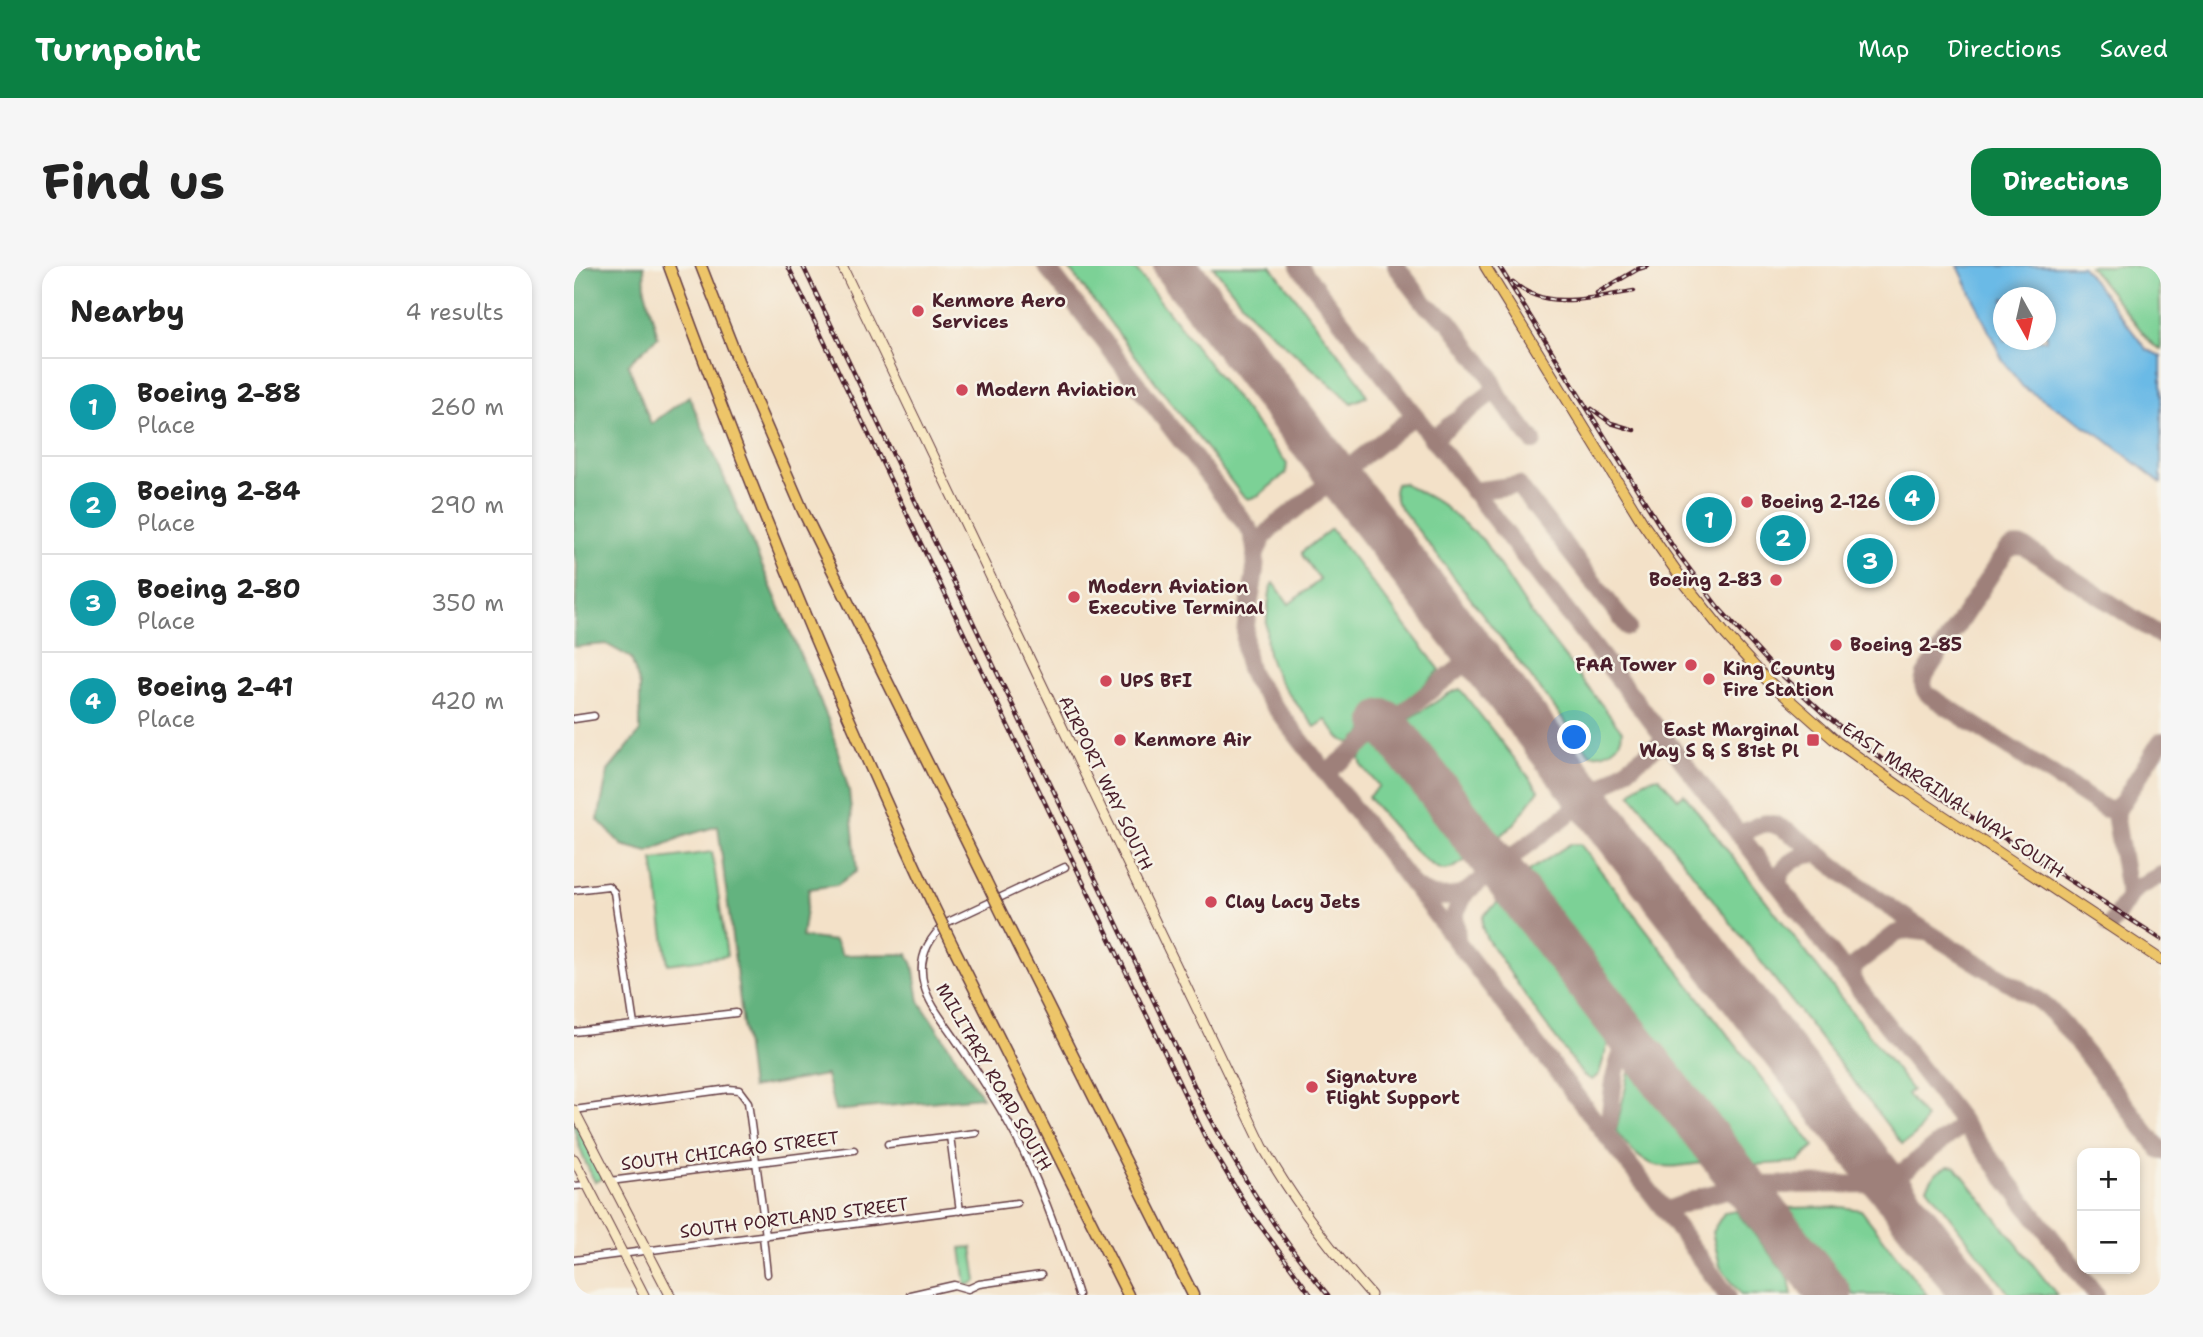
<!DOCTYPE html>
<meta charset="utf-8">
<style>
body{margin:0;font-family:"Shantell Sans",sans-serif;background:#f6f6f6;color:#222}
.controls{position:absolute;right:21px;bottom:21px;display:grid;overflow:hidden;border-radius:14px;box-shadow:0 4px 10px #0003}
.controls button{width:63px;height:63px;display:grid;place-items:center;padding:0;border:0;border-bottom:2px solid #e0e0e0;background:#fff;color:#222;font:35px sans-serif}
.compass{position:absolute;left:1419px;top:21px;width:63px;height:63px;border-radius:50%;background:#fff;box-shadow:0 4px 10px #0003;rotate:172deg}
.you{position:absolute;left:1001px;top:472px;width:24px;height:24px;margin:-18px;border:5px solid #fff;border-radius:50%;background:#1a73e8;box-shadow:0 0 0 10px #1a73e833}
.badge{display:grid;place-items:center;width:46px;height:46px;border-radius:50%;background:#0b8043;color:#fff;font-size:23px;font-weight:700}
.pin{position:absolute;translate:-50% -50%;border:4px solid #fff;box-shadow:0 2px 7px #0006}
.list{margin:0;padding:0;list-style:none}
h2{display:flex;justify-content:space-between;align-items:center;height:91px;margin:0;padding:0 28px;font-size:30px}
h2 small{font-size:23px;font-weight:400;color:#767676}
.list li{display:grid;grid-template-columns:46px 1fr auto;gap:21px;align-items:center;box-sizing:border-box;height:98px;padding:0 28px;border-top:2px solid #e0e0e0}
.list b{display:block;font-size:26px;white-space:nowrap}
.list p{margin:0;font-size:23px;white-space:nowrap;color:#767676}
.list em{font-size:23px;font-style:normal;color:#767676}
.map{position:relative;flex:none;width:1587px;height:1029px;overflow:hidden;border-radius:21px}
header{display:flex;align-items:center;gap:42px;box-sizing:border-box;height:98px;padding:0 35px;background:#0b8043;color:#fff}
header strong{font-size:33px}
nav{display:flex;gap:38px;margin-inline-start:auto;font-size:24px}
.intro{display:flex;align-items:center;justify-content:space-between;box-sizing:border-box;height:168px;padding:0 42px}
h1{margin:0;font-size:49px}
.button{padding:18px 32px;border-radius:21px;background:#0b8043;color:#fff;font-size:24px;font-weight:700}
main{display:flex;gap:42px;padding:0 42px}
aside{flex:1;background:#fff;border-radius:21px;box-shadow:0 4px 10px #0003}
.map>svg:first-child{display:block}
.green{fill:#7bd196;stroke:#627860;stroke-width:2}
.forest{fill:#64b37f;stroke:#576955;stroke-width:2}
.water{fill:#6bbae6;stroke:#5a6c88;stroke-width:2;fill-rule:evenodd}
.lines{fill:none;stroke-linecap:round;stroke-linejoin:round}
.taxiway{stroke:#9e807a;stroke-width:18}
.runway{stroke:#9e807a;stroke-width:44}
.street-casing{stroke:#633c43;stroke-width:9}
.secondary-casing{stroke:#633c43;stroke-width:11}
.primary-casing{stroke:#633c43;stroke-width:12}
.highway-casing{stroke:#633c43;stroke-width:13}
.street{stroke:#fff;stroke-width:6}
.secondary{stroke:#f8e8c3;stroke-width:9}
.primary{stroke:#edc569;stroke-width:10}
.highway{stroke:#edc569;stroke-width:10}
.rail-casing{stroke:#4a1f2b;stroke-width:4.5}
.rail{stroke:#f7f3e8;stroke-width:2;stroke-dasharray:5;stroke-linecap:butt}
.highway-bridge-casing{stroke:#633c43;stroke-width:13;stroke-linecap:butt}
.highway-bridge{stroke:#edc569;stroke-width:10}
.poi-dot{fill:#d1495b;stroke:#f7f3e8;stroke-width:2.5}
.labels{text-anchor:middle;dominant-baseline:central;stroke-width:5;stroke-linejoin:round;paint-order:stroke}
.poi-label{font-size:18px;font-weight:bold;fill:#4a1f2b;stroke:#f7f3e8;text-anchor:start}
.street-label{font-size:18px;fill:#4a1f2b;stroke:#f7f3e8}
</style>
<header>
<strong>Turnpoint</strong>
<nav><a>Map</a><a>Directions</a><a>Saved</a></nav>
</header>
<div class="intro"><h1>Find us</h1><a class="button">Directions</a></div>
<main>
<aside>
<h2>Nearby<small>4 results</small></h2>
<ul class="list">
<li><span class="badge" style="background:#0f9aa8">1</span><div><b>Boeing 2-88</b><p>Place</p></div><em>260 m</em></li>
<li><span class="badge" style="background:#0f9aa8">2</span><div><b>Boeing 2-84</b><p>Place</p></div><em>290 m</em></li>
<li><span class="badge" style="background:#0f9aa8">3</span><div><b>Boeing 2-80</b><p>Place</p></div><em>350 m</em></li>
<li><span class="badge" style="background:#0f9aa8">4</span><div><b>Boeing 2-41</b><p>Place</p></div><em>420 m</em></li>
</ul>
</aside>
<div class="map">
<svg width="1587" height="1029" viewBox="0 0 1587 1029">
<rect width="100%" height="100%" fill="#f7f3e8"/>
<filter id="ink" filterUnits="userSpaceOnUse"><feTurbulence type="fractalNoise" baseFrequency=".0143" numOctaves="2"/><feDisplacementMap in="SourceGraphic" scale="14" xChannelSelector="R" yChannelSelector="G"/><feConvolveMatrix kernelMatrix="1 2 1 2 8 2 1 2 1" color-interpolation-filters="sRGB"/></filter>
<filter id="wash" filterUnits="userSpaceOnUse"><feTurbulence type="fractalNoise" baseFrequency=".00686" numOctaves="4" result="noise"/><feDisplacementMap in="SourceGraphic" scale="28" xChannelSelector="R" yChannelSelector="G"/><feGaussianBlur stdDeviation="1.57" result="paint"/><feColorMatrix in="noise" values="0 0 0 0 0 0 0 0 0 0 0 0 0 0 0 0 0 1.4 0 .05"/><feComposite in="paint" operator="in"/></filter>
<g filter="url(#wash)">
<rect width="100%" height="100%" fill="#f3e1c8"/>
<path class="green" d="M 493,0 L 559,0 L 713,198 L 712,207 L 684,230 L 674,233 L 667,228 Z
M 639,0 L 697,0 L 786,116 L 793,130 L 778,137 L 679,51 Z
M 1515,0 L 1585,0 L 1587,83 L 1579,79 Z
M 829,217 L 866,237 L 909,274 L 956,346 L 1048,465 C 1048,481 1032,490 1016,488 L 823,237 L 820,225 L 822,218 Z
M 757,263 L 866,404 L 826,442 L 822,438 L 790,463 L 791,465 L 781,473 L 782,476 C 767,480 760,464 752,454 L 741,461 C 724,438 696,411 693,381 C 691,361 694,340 697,320 L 700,317 L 715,338 L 746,314 L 728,289 L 728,286 Z
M 886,423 L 965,524 L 940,558 L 924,572 L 839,461 L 835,453 L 874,428 Z
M 804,476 L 811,481 L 895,592 C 888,596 879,604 870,604 C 851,603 807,547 794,531 L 805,520 L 788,500 L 786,493 L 788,487 Z
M 1085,511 L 1104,533 L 1110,528 L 1338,824 L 1333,828 L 1351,852 C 1347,865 1340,872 1328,878 L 1057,528 C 1064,517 1072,513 1085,511 Z
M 996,578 L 1006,578 L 1240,880 L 1225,896 L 1178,899 L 952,607 Z
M 138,586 L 153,690 L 94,698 L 79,594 Z
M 926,634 L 1035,774 L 1025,808 L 1018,814 L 1009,809 L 966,751 L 913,673 L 908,661 L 909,650 Z
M 1056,802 L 1128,897 C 1083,904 1071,904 1042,865 Z
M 0,852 L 30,911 L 21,916 C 11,897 0,873 0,852 Z
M 1374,900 L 1382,901 L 1483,1029 L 1436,1029 L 1353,921 L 1361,908 Z
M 1267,941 L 1287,944 L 1353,1029 L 1280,1029 L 1212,942 Z
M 1162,945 L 1215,1012 L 1218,1029 L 1167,1029 L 1146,1000 L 1138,966 L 1150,947 Z
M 398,981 L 403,1015 L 392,1020 L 387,982 Z"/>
<path class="forest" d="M 0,0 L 70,0 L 71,24 L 84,71 L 54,98 L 77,158 L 115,130 L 256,458 L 275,525 L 283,605 L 263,619 L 235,623 L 228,671 L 261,675 L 268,689 L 334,688 L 339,699 L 345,735 L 408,831 L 261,845 L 252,809 L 177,822 L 144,560 L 110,570 L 74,586 L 48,579 L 24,554 L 34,505 L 66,466 L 66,420 L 57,392 L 32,378 L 0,381 L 3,299 L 0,287 Z"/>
<path class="water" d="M 1384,0 L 1508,0 L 1573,84 L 1587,90 L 1587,217 L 1527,170 L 1449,121 L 1429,95 ZM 1430,32 L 1472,32 L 1472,74 L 1430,74 Z"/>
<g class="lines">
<path class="taxiway" d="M 472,0 L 676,264 C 696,310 653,365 680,414 L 1091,945 L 1153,1029
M 725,0 L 1522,1029
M 822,0 L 853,40 L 875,55 L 915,108 L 926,132 L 959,175
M 858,173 L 922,123
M 898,225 L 944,219 L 1054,361
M 681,290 L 688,273 L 699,261 L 840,150
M 797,472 C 811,467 818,470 829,479
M 752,507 L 902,389
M 1545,539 L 1538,543 L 1531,543 L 1356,430 C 1348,423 1348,418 1351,409 L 1432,285 C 1439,280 1443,279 1452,282 L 1587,370
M 1163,566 C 1176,568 1185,554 1198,558 C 1218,563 1263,604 1282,617 C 1340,660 1402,696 1464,734 L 1476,744 L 1492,762 L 1587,885
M 1205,620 C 1202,602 1226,587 1243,588
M 842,622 C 859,633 874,633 892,626
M 1555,631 L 1561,623 L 1587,609
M 1536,660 L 1555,631 L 1541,548 L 1587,475
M 883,673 L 881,648 L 892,626 L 1091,474
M 1279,715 L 1278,709 L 1281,699 L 1321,668 L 1333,664 L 1351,666
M 1028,863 L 1035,858 C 1038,834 1039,790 1057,773
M 1091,945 L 1130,930 L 1171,919 L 1313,918 L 1390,858
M 1243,1029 L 1249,1020"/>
<path class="runway" d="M 601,0 L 1399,1029
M 810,455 L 1256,1029"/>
</g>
</g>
<g filter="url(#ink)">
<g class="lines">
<g class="street-casing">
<path id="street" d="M 0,453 L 20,450
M 491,601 L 372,657 C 354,673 343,694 350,719 C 355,739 371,757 382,774 C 399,799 416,825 431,851 C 464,908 484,967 504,1029
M 0,624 L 34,620 L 40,626 L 60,759
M 0,766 L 162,747
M 0,844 L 155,823 L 165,824 L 174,836 L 192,970
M 376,870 L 386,945
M 314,878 L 402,867
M 36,915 L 280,884
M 0,920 L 13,919
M 189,970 L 193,1008
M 0,994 L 443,937
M 336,1029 L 380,1019 L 394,1023 L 405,1018 L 467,1009"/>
</g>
<g class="secondary-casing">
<path id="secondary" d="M 268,0 L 689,881 C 719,934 757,984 797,1029
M 0,844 L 96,1029
M 0,893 L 70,1029"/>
</g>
<g class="primary-casing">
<path id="primary" d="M 911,0 L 1070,259 L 1112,319 L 1152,369 L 1192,413 L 1263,476 L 1326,521 L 1587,694"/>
</g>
<g class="highway-casing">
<path id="highway" d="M 95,0 C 174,217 261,429 359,639
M 127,0 L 165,97 L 229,245 L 411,613
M 430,652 L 619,1029
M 380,682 L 554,1029"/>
</g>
<use href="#street" class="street"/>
<use href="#secondary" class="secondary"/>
<use href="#primary" class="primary"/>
<use href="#highway" class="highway"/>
<g class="rail-casing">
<path id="rail" d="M 214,0 L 631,871 L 674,943 L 737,1029
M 229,0 L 629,838 C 666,908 703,968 754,1029
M 925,0 L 1099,281 L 1144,341 L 1195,397 L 1250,448 L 1309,494 L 1587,673
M 939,16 C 971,46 1021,31 1060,25
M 1023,27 L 1064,3 L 1074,0
M 1018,143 L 1037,157 L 1060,164"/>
</g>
<use href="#rail" class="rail"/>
<g class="highway-bridge-casing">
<path id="highway-bridge" d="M 411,613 L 430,652
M 359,639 L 380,682"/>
</g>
<use href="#highway-bridge" class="highway-bridge"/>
</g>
</g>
<g class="poi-dot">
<circle cx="344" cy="45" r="7"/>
<circle cx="388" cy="124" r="7"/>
<circle cx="1173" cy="236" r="7"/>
<circle cx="1202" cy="314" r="7"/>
<circle cx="500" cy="331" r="7"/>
<circle cx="1262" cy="379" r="7"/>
<circle cx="1117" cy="399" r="7"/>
<circle cx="1135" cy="413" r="7"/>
<circle cx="532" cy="415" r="7"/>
<circle cx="546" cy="474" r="7"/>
<rect x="1232" y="467" width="14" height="14" rx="3.5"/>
<circle cx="637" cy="636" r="7"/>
<circle cx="738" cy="821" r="7"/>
</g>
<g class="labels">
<g class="poi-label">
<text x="358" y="35">Kenmore Aero<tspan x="358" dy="21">Services</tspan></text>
<text x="402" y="124">Modern Aviation</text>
<text x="1187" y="236">Boeing 2-126</text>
<text x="1188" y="314" text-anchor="end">Boeing 2-83</text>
<text x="514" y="321">Modern Aviation<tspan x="514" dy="21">Executive Terminal</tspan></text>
<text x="1276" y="379">Boeing 2-85</text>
<text x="1103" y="399" text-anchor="end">FAA Tower</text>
<text x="1149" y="403">King County<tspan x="1149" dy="21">Fire Station</tspan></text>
<text x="546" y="415">UPS BFI</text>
<text x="1225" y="464" text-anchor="end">East Marginal<tspan x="1225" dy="21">Way S &amp; S 81st Pl</tspan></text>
<text x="560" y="474">Kenmore Air</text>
<text x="651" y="636">Clay Lacy Jets</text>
<text x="752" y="811">Signature<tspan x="752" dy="21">Flight Support</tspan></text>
</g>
<g class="street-label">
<text transform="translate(532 517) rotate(64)">AIRPORT WAY SOUTH</text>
<text transform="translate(1379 534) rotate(34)">EAST MARGINAL WAY SOUTH</text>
<text transform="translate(420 811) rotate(60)">MILITARY ROAD SOUTH</text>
<text transform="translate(156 885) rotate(-7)">SOUTH CHICAGO STREET</text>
<text transform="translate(220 952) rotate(-7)">SOUTH PORTLAND STREET</text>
</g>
</g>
</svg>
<div class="controls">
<button>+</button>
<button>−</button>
</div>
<svg class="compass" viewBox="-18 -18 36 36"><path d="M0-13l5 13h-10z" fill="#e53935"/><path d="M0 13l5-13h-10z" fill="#767676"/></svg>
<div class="you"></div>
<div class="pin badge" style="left:1135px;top:254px;background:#0f9aa8">1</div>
<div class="pin badge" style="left:1209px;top:272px;background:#0f9aa8">2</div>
<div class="pin badge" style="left:1296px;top:295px;background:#0f9aa8">3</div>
<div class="pin badge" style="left:1338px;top:232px;background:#0f9aa8">4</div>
</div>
</main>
